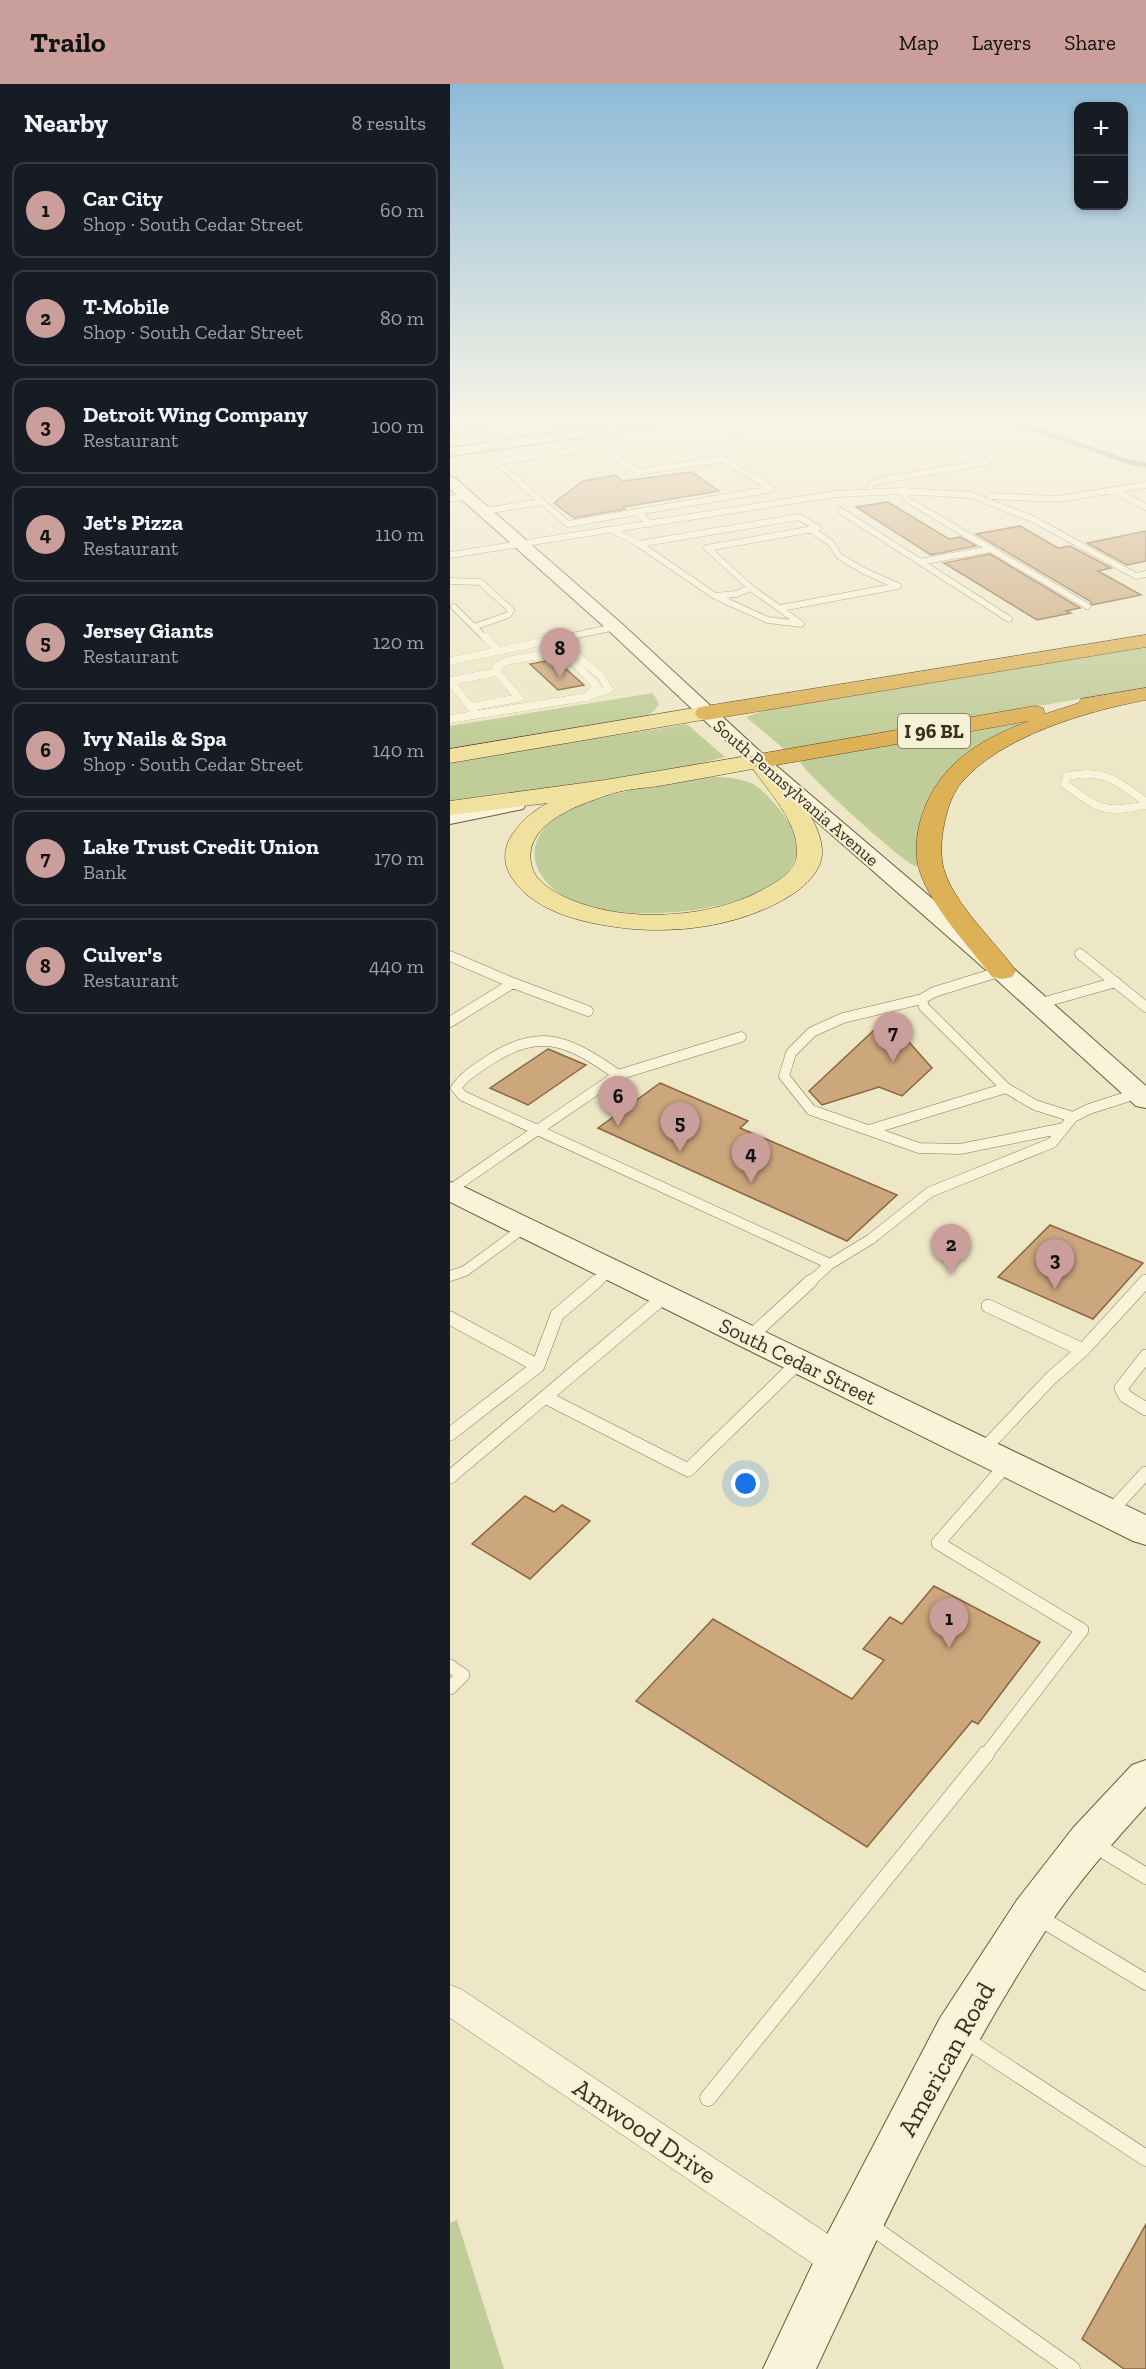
<!DOCTYPE html>
<meta charset="utf-8">
<style>
body{margin:0;font-family:"Zilla Slab",serif;background:#20242c;color:#f1f3f6}
.controls{position:absolute;right:18px;top:18px;display:grid;overflow:hidden;border-radius:12px;box-shadow:0 3px 9px #0003}
.controls button{width:54px;height:54px;display:grid;place-items:center;padding:0;border:0;border-bottom:2px solid #363941;background:#171b24;color:#f1f3f6;font:30px sans-serif}
.you{position:absolute;left:296px;top:1400px;width:21px;height:21px;margin:-15px;border:4px solid #fff;border-radius:50%;background:#1a73e8;box-shadow:0 0 0 9px #1a73e833}
.badge{display:grid;place-items:center;width:39px;height:39px;border-radius:50%;background:#c99e9b;color:#111;font-size:20px;font-weight:700}
.pin{position:absolute;translate:-50% -50px;filter:drop-shadow(0 2px 3px #0008)}
.pin::after{content:'';position:absolute;top:32px;width:21px;height:18px;background:inherit;clip-path:polygon(0 0,100% 0,50% 100%)}
.list{margin:0;padding:0;list-style:none}
h2{display:flex;justify-content:space-between;align-items:center;height:78px;margin:0;padding:0 24px;font-size:26px}
h2 small{font-size:20px;font-weight:400;color:#9ea1a6}
.list li{display:grid;grid-template-columns:39px 1fr auto;gap:18px;align-items:center;box-sizing:border-box;height:96px;margin:0 12px 12px;padding:0 12px;border:2px solid #363941;border-radius:12px}
.list b{display:block;font-size:22px;white-space:nowrap}
.list p{margin:0;font-size:20px;white-space:nowrap;color:#9ea1a6}
.list em{font-size:20px;font-style:normal;color:#9ea1a6}
.map{position:relative;flex:none;width:696px;height:2285px;overflow:hidden}
header{display:flex;align-items:center;gap:36px;box-sizing:border-box;height:84px;padding:0 30px;background:#c99e9b;color:#111}
header strong{font-size:28px}
nav{display:flex;gap:33px;margin-inline-start:auto;font-size:21px}
main{display:flex}
aside{flex:1;background:#171b24}
.map>svg:first-child{display:block}
.green{fill:#c1cd99}
.lines{fill:none;stroke-linecap:round;stroke-linejoin:round}
.stream{stroke:#6d908c;stroke-width:4.5}
.building{fill:#cca77c;stroke:#896641;stroke-width:1.5}
.lane-far4-casing{stroke:#8a795b;stroke-width:7}
.lane-far3-casing{stroke:#8a795b;stroke-width:8}
.lane-far2-casing{stroke:#8a795b;stroke-width:11}
.lane-far1-casing{stroke:#8a795b;stroke-width:14}
.lane-casing{stroke:#8a795b;stroke-width:17}
.street-casing{stroke:#8a795b;stroke-width:1}
.secondary-casing{stroke:#6c5a3e;stroke-width:2}
.primary-casing{stroke:#58472f;stroke-width:1}
.highway-casing{stroke:#58472f;stroke-width:1}
.lane-far4{stroke:#f9f3d9;stroke-width:6}
.lane-far3{stroke:#f9f3d9;stroke-width:8}
.lane-far2{stroke:#f9f3d9;stroke-width:10}
.lane-far1{stroke:#f9f3d9;stroke-width:13}
.lane{stroke:#f9f3d9;stroke-width:16}
.street{fill:#f9f3d9;fill-rule:evenodd}
.secondary{fill:#f9f3d9;fill-rule:evenodd}
.primary{fill:#f1e19e;fill-rule:evenodd}
.highway{fill:#ddb257;fill-rule:evenodd}
.labels{text-anchor:middle;dominant-baseline:central;stroke-width:4.5;stroke-linejoin:round;paint-order:stroke}
.far-street-label{font-size:18px;fill:#3a2f1f;stroke:#f6f0d5}
.shield{fill:#f6f0d5;stroke:#726956;stroke-width:1.5}
.shield-label{font-size:20px;font-weight:bold;fill:#3a2f1f}
.street-label{font-size:21px;fill:#3a2f1f;stroke:#f6f0d5}
.near-street-label{font-size:26px;fill:#3a2f1f;stroke:#f6f0d5}
</style>
<header>
<strong>Trailo</strong>
<nav><a>Map</a><a>Layers</a><a>Share</a></nav>
</header>
<main>
<aside>
<h2>Nearby<small>8 results</small></h2>
<ul class="list">
<li><span class="badge">1</span><div><b>Car City</b><p>Shop · South Cedar Street</p></div><em>60 m</em></li>
<li><span class="badge">2</span><div><b>T-Mobile</b><p>Shop · South Cedar Street</p></div><em>80 m</em></li>
<li><span class="badge">3</span><div><b>Detroit Wing Company</b><p>Restaurant</p></div><em>100 m</em></li>
<li><span class="badge">4</span><div><b>Jet's Pizza</b><p>Restaurant</p></div><em>110 m</em></li>
<li><span class="badge">5</span><div><b>Jersey Giants</b><p>Restaurant</p></div><em>120 m</em></li>
<li><span class="badge">6</span><div><b>Ivy Nails &amp; Spa</b><p>Shop · South Cedar Street</p></div><em>140 m</em></li>
<li><span class="badge">7</span><div><b>Lake Trust Credit Union</b><p>Bank</p></div><em>170 m</em></li>
<li><span class="badge">8</span><div><b>Culver's</b><p>Restaurant</p></div><em>440 m</em></li>
</ul>
</aside>
<div class="map">
<svg width="696" height="2285" viewBox="0 0 696 2285">
<rect width="100%" height="100%" fill="#eee7c6"/>
<path class="green" d="M 696,563 L 696,603 L 339,666 L 334,665 L 296,633 L 318,625 Z
M 203,609 L 209,620 L 204,627 L 196,632 L 0,665 L 0,642 Z
M 237,640 L 275,673 L 224,686 L 0,719 L 0,678 Z
M 563,640 L 571,640 L 486,702 L 471,732 L 467,783 C 452,778 360,694 350,678 L 359,674 Z
M 263,693 C 276,693 290,694 303,700 C 316,707 346,742 347,756 C 349,783 332,796 311,807 C 261,834 108,848 86,780 C 81,764 88,748 102,737 C 132,711 222,697 263,693 Z
M 7,2136 L 54,2285 L 0,2285 L 0,2139 Z"/>
<g class="lines">
<path class="stream" d="M 565,338 L 679,378 L 696,381"/>
</g>
<path class="building" d="M 242,388 L 269,407 L 173,423 L 175,425 L 124,434 L 104,419 L 133,397 L 165,391 L 173,397 Z
M 438,418 L 499,455 L 510,453 L 526,462 L 481,471 L 406,423 Z
M 570,442 L 608,464 L 620,462 L 661,484 L 648,487 L 691,511 L 642,521 L 640,517 L 526,450 Z
M 696,447 L 696,477 L 677,481 L 637,459 Z
M 540,470 L 630,524 L 616,527 L 621,529 L 587,536 L 494,479 Z
M 102,576 L 108,578 L 134,601 L 108,606 L 80,580 Z
M 423,947 L 440,952 L 451,949 L 482,984 L 452,1012 L 429,1003 L 372,1021 L 359,1007 Z
M 98,965 L 136,981 L 78,1021 L 40,1004 Z
M 210,999 L 298,1037 L 290,1044 L 447,1111 L 397,1157 L 148,1044 Z
M 600,1141 L 693,1179 L 643,1235 L 548,1193 Z
M 75,1412 L 104,1428 L 112,1421 L 140,1437 L 80,1495 L 22,1460 Z
M 484,1502 L 590,1558 L 528,1640 L 522,1637 L 417,1763 L 186,1617 L 263,1535 L 402,1615 L 434,1576 L 413,1565 L 440,1533 L 452,1540 Z
M 696,2140 L 696,2285 L 674,2285 L 632,2255 Z"/>
<g class="lines">
<g class="lane-far4-casing">
<path id="lane-far4" d="M 27,338 L 37,346 L 36,350
M 266,338 L 285,350
M 0,352 L 36,350 L 50,361
M 151,362 L 188,388 L 273,375 L 322,405 L 187,428 L 200,440
M 664,406 L 696,423
M 452,407 L 458,416 L 637,522
M 420,408 L 421,400 L 433,396 L 538,378 L 512,364
M 521,411 L 585,436 L 686,492 L 696,490
M 540,412 L 609,415 L 696,401
M 0,415 L 17,412
M 92,418 L 118,440 L 187,428
M 34,427 L 92,418 L 49,380 L 53,377 L 151,362 L 114,338
M 391,427 L 559,535
M 349,433 L 368,444 L 257,464 L 301,504 L 286,510 L 265,512 L 189,460 Z
M 162,446 L 189,460
M 0,471 L 70,460
M 470,478 L 540,465
M 0,497 L 30,498 L 61,526 L 58,531 L 24,543
M 265,512 L 318,536 L 351,540 L 301,504
M 4,523 L 36,555
M 331,524 L 448,502 L 414,487 L 389,472 L 381,459 L 360,445
M 108,555 L 165,543"/>
</g>
<g class="lane-far3-casing">
<path id="lane-far3" d="M 35,553 L 49,567
M 107,572 L 118,572 L 147,602 L 137,613
M 0,577 L 115,553
M 0,597 L 47,588
M 0,597 L 24,627
M 20,623 L 69,614 L 47,588
M 0,635 L 136,613 L 159,605 L 151,592 L 120,566 L 56,577 L 47,582 L 47,588
M 696,718 C 667,697 655,685 617,692 L 615,700 C 648,725 654,730 696,721"/>
</g>
<g class="lane-far2-casing">
<path id="lane-far2" d="M 630,870 L 696,923
M 0,872 L 63,899
M 552,887 L 484,908 L 472,915 L 393,934 L 362,948 L 341,969 L 334,992 L 361,1026 L 469,1064 L 510,1065 L 614,1044
M 472,915 L 474,923 L 556,1004 L 585,1021 L 623,1033
M 588,920 L 666,898
M 0,938 L 63,899 L 138,927
M 168,991 C 120,957 90,942 38,977 C 26,985 14,992 6,1004 L 13,1012 L 380,1180
M 419,1046 L 556,1004
M 0,1106 L 168,991 L 291,953
M 0,1192 L 15,1187 L 75,1143
M 145,1199 L 161,1186
M 359,1199 L 380,1180 L 421,1155 L 480,1108 L 602,1059 L 623,1033 L 639,1025 L 689,1009
M 694,1199 L 696,1197"/>
</g>
<g class="lane-far1-casing">
<path id="lane-far1" d="M 538,1222 L 633,1266
M 0,1234 L 88,1282
M 300,1253 L 361,1197
M 696,1272 L 671,1304 L 675,1312 L 696,1325
M 95,1313 L 238,1386 L 349,1278
M 0,1350 L 88,1282 L 107,1231 L 147,1197
M 532,1367 L 601,1294 L 633,1266 L 696,1197
M 0,1393 L 215,1212
M 660,1428 L 696,1389
M 0,1582 L 13,1591 L 0,1604
M 535,1672 L 632,1546 L 488,1459 L 557,1380"/>
</g>
<g class="lane-casing">
<path id="lane" d="M 645,1761 L 696,1792
M 588,1833 L 696,1898
M 516,1956 L 696,2074
M 258,2014 L 536,1670
M 419,2141 L 622,2285"/>
</g>
<g class="street-casing">
<path id="street" d="M 452,404 L 521,408 L 526,411 L 521,414 L 452,410 L 385,413 L 70,463 L 64,460 L 70,457 L 385,407 Z
M 0,1901 L 11,1905 L 402,2166 L 408,2178 L 402,2190 L 390,2196 L 378,2190 L 0,1934 Z"/>
</g>
<g class="secondary-casing">
<path id="secondary" d="M 177,338 L 215,338 L 208,342 L 0,372 L 0,364 Z
M 0,392 L 5,394 L 171,539 L 316,673 L 545,868 L 696,1002 L 696,1024 L 686,1022 L 527,878 L 302,681 L 159,547 L 0,405 Z
M 65,713 L 73,715 L 76,720 L 73,725 L 0,740 L 0,726 Z
M 0,1098 L 10,1101 L 696,1431 L 696,1461 L 683,1457 L 0,1118 Z
M 696,1676 L 696,1722 C 661,1761 625,1801 596,1846 C 506,1984 436,2135 366,2285 L 313,2285 L 372,2160 L 490,1934 L 567,1816 L 623,1744 L 682,1681 Z"/>
</g>
<g class="primary-casing">
<path id="primary" d="M 256,622 L 264,624 L 267,629 L 264,634 L 0,679 L 0,665 Z
M 309,670 L 317,672 C 335,697 370,734 372,765 C 374,788 351,806 333,816 C 288,841 234,849 183,845 C 142,841 86,831 62,794 C 54,782 53,769 59,756 C 68,740 82,727 98,719 L 0,731 L 0,717 L 155,696 ZM 303,685 C 319,708 348,738 347,768 C 347,787 327,798 312,806 C 256,837 158,841 102,806 C 91,799 83,791 81,779 C 74,737 134,719 164,709 C 178,705 194,704 209,702 C 240,696 272,691 303,685 Z"/>
</g>
<g class="highway-casing">
<path id="highway" d="M 696,551 L 696,563 L 256,636 L 248,634 L 245,629 L 248,624 L 256,622 Z
M 696,604 L 696,616 C 637,627 551,652 511,699 C 501,712 497,726 494,741 C 491,755 490,772 494,786 C 506,823 544,856 566,887 L 562,893 L 552,895 L 542,893 C 519,862 482,824 470,788 C 465,774 466,756 469,742 C 483,684 526,657 579,637 L 309,684 L 301,682 L 298,677 L 301,672 L 309,670 L 585,622 L 593,624 L 595,630 L 629,619 L 631,615 Z"/>
</g>
<use href="#lane-far4" class="lane-far4"/>
<use href="#lane-far3" class="lane-far3"/>
<use href="#lane-far2" class="lane-far2"/>
<use href="#lane-far1" class="lane-far1"/>
<use href="#lane" class="lane"/>
<use href="#street" class="street"/>
<use href="#secondary" class="secondary"/>
<use href="#primary" class="primary"/>
<use href="#highway" class="highway"/>
</g>
<linearGradient id="sky" x2="0" y2="1"><stop stop-color="#8ebad7"/><stop offset="0.51" stop-color="#f7f4e5"/><stop offset="1" stop-color="#f7f4e5" stop-opacity="0"/></linearGradient>
<rect width="696" height="658" fill="url(#sky)"/>
<g class="labels">
<g class="far-street-label">
<text transform="translate(346 709) rotate(41)">South Pennsylvania Avenue</text>
</g>
<rect class="shield" x="448" y="630" width="72" height="34" rx="4.5"/>
<g class="shield-label">
<text x="484" y="647">I 96 BL</text>
</g>
<g class="street-label">
<text transform="translate(348 1277) rotate(26)">South Cedar Street</text>
</g>
<g class="near-street-label">
<text transform="translate(496 1975) rotate(-61)">American Road</text>
<text transform="translate(195 2047) rotate(34)">Amwood Drive</text>
</g>
</g>
</svg>
<div class="controls">
<button>+</button>
<button>−</button>
</div>
<div class="you"></div>
<div class="pin badge" style="left:499px;top:1564px">1</div>
<div class="pin badge" style="left:501px;top:1190px">2</div>
<div class="pin badge" style="left:605px;top:1205px">3</div>
<div class="pin badge" style="left:301px;top:1099px">4</div>
<div class="pin badge" style="left:230px;top:1068px">5</div>
<div class="pin badge" style="left:168px;top:1042px">6</div>
<div class="pin badge" style="left:443px;top:978px">7</div>
<div class="pin badge" style="left:110px;top:594px">8</div>
</div>
</main>
